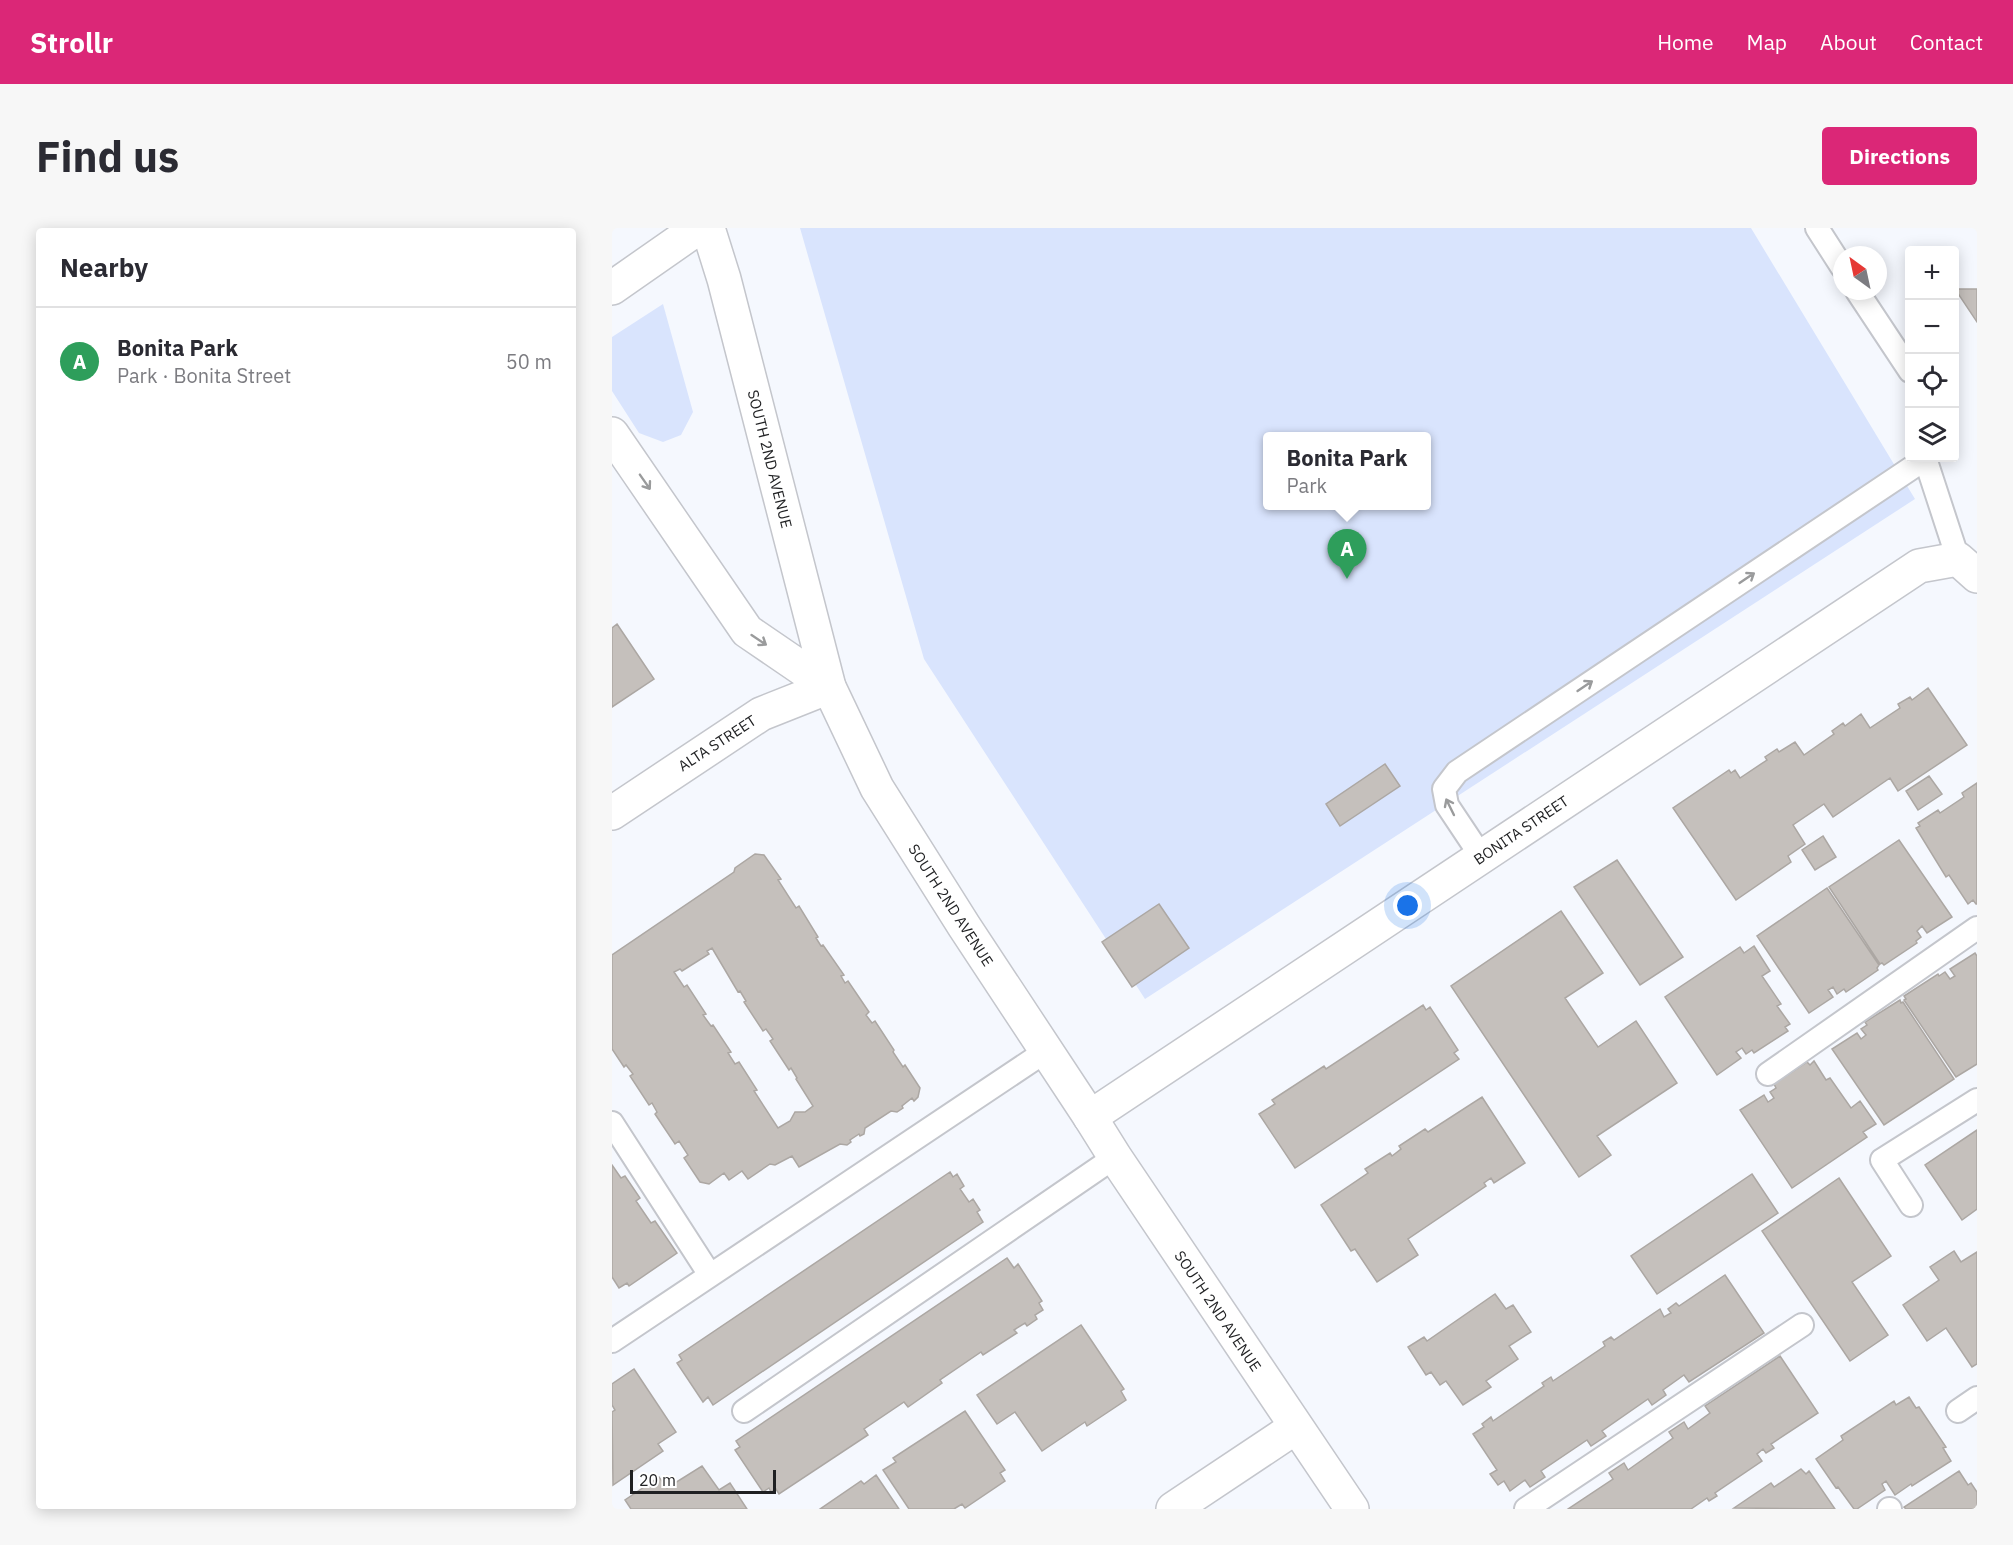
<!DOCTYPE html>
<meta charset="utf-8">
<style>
body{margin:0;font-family:"IBM Plex Sans",sans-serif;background:#f7f7f7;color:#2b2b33}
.controls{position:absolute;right:18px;top:18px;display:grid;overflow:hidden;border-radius:6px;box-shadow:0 3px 15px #0003}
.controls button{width:54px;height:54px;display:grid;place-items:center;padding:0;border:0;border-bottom:2px solid #e1e1e2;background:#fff;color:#2b2b33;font:30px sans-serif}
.compass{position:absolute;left:1221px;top:18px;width:54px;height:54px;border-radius:50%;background:#fff;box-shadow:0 3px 15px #0003;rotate:327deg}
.scale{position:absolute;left:18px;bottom:15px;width:146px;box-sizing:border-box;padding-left:6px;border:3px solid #1f2022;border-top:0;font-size:16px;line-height:21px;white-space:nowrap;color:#1f2022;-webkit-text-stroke:4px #fff;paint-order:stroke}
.you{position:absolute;left:796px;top:678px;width:21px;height:21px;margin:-15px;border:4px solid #fff;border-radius:50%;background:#1a73e8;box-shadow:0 0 0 9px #1a73e833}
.badge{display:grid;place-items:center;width:39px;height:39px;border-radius:50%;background:#db2777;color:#fff;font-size:20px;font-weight:700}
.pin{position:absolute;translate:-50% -50px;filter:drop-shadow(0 2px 3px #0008)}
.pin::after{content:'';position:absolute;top:32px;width:21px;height:18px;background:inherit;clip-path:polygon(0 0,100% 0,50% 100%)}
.popup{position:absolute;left:651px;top:204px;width:168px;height:78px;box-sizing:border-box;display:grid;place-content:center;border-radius:6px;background:#fff;filter:drop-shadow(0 2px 4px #0005);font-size:20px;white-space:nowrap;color:#7c7c81}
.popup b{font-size:22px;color:#2b2b33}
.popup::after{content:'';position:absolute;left:50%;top:100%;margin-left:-12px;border:12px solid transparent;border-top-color:#fff}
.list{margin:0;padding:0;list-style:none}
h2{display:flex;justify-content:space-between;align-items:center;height:78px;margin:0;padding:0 24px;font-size:26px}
h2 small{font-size:20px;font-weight:400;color:#7c7c81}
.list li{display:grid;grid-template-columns:39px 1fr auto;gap:18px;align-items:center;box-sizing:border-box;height:108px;padding:0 24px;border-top:2px solid #e1e1e2}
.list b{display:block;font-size:22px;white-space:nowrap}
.list p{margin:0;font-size:20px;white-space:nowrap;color:#7c7c81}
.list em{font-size:20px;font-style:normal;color:#7c7c81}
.icon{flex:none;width:33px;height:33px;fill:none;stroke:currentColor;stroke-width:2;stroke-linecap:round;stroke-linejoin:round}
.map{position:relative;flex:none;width:1365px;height:1281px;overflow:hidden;border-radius:6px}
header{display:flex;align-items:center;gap:36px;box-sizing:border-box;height:84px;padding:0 30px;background:#db2777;color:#fff}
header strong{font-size:28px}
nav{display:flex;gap:33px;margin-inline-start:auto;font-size:21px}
.intro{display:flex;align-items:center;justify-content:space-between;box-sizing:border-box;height:144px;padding:0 36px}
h1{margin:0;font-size:42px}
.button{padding:15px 27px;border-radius:6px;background:#db2777;color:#fff;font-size:21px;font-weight:700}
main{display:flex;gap:36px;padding:0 36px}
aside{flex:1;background:#fff;border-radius:6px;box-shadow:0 3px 15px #0003}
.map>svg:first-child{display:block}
.green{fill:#d9e4fd;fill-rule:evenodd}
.building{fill:#c5c0bc;stroke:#aca7a3;stroke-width:1.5;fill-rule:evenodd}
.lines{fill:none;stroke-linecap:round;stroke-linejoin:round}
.service-casing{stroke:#c4c6cc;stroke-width:26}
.minor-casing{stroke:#c4c6cc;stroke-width:36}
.tertiary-casing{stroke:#c4c6cc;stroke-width:36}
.service{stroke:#fff;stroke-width:22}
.minor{stroke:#fff;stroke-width:33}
.tertiary{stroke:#fff;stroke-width:33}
.oneway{stroke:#9a9b9c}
.labels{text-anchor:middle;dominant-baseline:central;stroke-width:6;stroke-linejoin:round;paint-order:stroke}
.street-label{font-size:15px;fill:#1f2022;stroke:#fff}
</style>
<header>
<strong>Strollr</strong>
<nav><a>Home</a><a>Map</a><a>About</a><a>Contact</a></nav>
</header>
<div class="intro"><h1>Find us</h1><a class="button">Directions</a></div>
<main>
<aside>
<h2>Nearby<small></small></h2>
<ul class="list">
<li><span class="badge" style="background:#2e9e5b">A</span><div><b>Bonita Park</b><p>Park · Bonita Street</p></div><em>50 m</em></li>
</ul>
</aside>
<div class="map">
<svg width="1365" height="1281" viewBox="0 0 1365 1281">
<rect width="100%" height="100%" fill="#f5f8fe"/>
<path class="green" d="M 188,0 L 1139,0 L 1303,271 L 533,771 L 312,431 ZM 656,208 L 814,208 L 814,278 L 656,278 Z
M 51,76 L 81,184 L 69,207 L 51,214 L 27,205 L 0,163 L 0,109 Z"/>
<path class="building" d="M 1343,61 L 1365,61 L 1365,94 Z
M 5,396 L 42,451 L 0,479 L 0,400 Z
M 1316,460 L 1355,517 L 1286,563 L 1278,550 L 1221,589 L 1212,576 L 1181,597 L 1193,616 L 1176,628 L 1179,634 L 1124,672 L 1061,580 L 1117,542 L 1119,545 L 1123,542 L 1128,550 L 1155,532 L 1153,529 L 1165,521 L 1167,524 L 1183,514 L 1192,527 L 1222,506 L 1220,503 L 1231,495 L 1233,498 L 1249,486 L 1258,500 L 1288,480 L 1286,476 L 1298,469 L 1300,472 Z
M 773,536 L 788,558 L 728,598 L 714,576 Z
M 1317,548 L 1330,566 L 1306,582 L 1294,563 Z
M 1365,555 L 1365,676 L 1364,676 L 1361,672 L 1356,676 L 1337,647 L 1334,649 L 1304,600 L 1308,598 L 1306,595 L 1326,582 L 1328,585 L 1352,569 L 1350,565 Z
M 1211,608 L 1224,629 L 1203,642 L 1190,622 Z
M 1287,612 L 1340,689 L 1315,705 L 1310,698 L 1305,703 L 1309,709 L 1304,713 L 1305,715 L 1272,737 L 1270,735 L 1268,736 L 1217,659 Z
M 143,626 L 152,627 L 169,651 L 166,652 L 184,680 L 187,678 L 206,709 L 204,710 L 209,718 L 211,717 L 232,747 L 229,748 L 233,755 L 236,753 L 257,784 L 254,787 L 260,795 L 263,793 L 282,822 L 281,824 L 291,839 L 293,837 L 308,860 L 306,869 L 302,873 L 300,870 L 290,878 L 291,880 L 285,884 L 279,883 L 253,900 L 252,906 L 248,908 L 247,906 L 238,912 L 239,914 L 235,917 L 228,916 L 187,939 L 180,928 L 163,937 L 158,936 L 136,951 L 130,943 L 117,952 L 112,945 L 97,956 L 88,954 L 72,930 L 76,927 L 67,913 L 63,916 L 43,886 L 45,884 L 40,875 L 37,877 L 18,848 L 21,846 L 14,837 L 12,839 L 0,821 L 0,727 L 122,644 L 123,640 ZM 100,720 L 126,764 L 128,763 L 134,773 L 132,774 L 151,803 L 154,801 L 161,811 L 158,813 L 177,842 L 179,840 L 185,850 L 184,851 L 201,878 L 193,884 L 183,884 L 178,893 L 166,900 L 142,863 L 145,862 L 127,834 L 123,836 L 116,825 L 119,824 L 101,797 L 99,798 L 91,787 L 94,786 L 75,757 L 72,759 L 62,744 L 68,741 L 70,743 L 97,726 L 95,723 Z
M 1005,632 L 1071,729 L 1028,757 L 962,659 Z
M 1215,660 L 1267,737 L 1265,740 L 1266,742 L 1234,764 L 1232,761 L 1225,766 L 1221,759 L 1216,762 L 1221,769 L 1197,785 L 1145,708 Z
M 547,676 L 577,720 L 520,759 L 490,714 Z
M 949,683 L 991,745 L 953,770 L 986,819 L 1024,793 L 1065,855 L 985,908 L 999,927 L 967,949 L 839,758 Z
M 1142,718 L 1158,743 L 1150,748 L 1169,776 L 1165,778 L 1178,796 L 1173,799 L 1176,803 L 1142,825 L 1140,822 L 1134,826 L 1130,820 L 1124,824 L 1129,830 L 1105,847 L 1053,769 L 1128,719 L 1132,725 Z
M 1363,725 L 1365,728 L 1365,836 L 1344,849 L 1292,772 L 1294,771 L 1292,768 L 1326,746 L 1327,748 L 1333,744 L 1338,751 L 1343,748 L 1338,741 Z
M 1288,772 L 1289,775 L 1291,774 L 1342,851 L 1272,897 L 1220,821 L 1245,805 L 1249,811 L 1254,807 L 1249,801 L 1255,797 L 1253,794 Z
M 811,777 L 814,782 L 818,779 L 846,822 L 842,825 L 847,831 L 683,940 L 647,886 L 663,876 L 660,872 L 712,838 L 714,841 Z
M 1202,833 L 1214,852 L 1218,850 L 1239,880 L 1248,873 L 1264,896 L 1251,904 L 1255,909 L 1180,960 L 1128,882 L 1152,867 L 1156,874 L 1162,870 L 1158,864 L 1164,860 L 1162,856 L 1195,834 L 1198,837 Z
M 870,869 L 913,935 L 882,955 L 879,950 L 872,955 L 874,958 L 796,1011 L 806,1027 L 765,1054 L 743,1021 L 739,1023 L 709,977 L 756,945 L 753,941 L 778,925 L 780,928 L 789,921 L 787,918 L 813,901 L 816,904 Z
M 1365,902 L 1365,981 L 1350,992 L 1313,937 Z
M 0,937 L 9,950 L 13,948 L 28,970 L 24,973 L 39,995 L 43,993 L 65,1025 L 17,1058 L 15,1055 L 7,1060 L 0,1049 Z
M 338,944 L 341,949 L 345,946 L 352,958 L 348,961 L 357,974 L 361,971 L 368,982 L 365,984 L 371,994 L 101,1177 L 96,1169 L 91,1174 L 65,1135 L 70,1132 L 67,1127 Z
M 1140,946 L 1166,985 L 1045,1066 L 1019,1028 Z
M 1227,950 L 1279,1028 L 1240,1054 L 1276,1107 L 1238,1133 L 1150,1003 Z
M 1342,1023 L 1349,1034 L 1365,1024 L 1365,1136 L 1360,1139 L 1334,1100 L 1315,1113 L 1291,1077 L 1327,1052 L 1318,1039 Z
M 395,1030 L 402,1040 L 406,1036 L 430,1073 L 427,1075 L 431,1082 L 423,1087 L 425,1091 L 415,1098 L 413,1095 L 402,1102 L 405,1105 L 371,1127 L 369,1124 L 328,1152 L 330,1155 L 296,1179 L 292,1174 L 252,1201 L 256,1207 L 167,1266 L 164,1261 L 159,1264 L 157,1260 L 151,1264 L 123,1222 L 128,1219 L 124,1213 Z
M 1113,1047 L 1152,1105 L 1077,1154 L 1072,1147 L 1051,1162 L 1054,1167 L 1040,1177 L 1036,1171 L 990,1203 L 994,1208 L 979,1218 L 975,1212 L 929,1243 L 933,1249 L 918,1259 L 913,1252 L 898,1263 L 892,1253 L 886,1257 L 878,1246 L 885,1242 L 861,1206 L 872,1199 L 870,1196 L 879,1189 L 881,1193 L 932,1158 L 930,1155 L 939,1149 L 941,1153 L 993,1118 L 991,1114 L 999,1109 L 1002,1112 L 1048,1081 L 1052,1089 L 1059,1085 L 1056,1081 L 1064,1075 L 1067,1078 Z
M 883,1066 L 894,1081 L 901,1077 L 919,1104 L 897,1118 L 906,1131 L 874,1153 L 879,1159 L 851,1177 L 834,1153 L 828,1157 L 819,1144 L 814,1147 L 796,1119 L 812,1109 L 815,1113 Z
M 469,1097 L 512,1161 L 509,1163 L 514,1172 L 475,1198 L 473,1194 L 430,1223 L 403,1184 L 385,1196 L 365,1167 Z
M 1168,1128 L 1206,1185 L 1159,1216 L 1162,1220 L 1154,1225 L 1151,1221 L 1145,1226 L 1150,1233 L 1103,1265 L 1105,1268 L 1097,1273 L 1095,1270 L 1079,1281 L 956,1281 L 1001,1251 L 997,1245 L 1012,1235 L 1016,1242 L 1061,1210 L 1057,1204 L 1072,1194 L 1076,1201 L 1098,1185 L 1093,1178 Z
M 22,1141 L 64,1204 L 46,1216 L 51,1223 L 1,1257 L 0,1184 L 3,1182 L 0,1177 L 0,1156 Z
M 1297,1169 L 1304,1180 L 1307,1179 L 1334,1219 L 1331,1220 L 1339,1233 L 1300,1258 L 1299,1256 L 1283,1267 L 1274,1253 L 1270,1256 L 1273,1262 L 1245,1281 L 1242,1281 L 1226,1259 L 1224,1260 L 1204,1231 L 1231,1212 L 1229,1208 L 1282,1173 L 1284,1177 Z
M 353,1183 L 393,1242 L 388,1245 L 393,1253 L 353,1280 L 350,1276 L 342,1281 L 297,1281 L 271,1242 L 284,1234 L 281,1230 Z
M 90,1238 L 107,1262 L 118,1255 L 135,1281 L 19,1281 L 13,1272 L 47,1249 L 55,1260 Z
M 1189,1241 L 1194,1246 L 1197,1243 L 1223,1281 L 1122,1280 L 1159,1255 L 1162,1259 Z
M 1347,1243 L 1356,1257 L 1359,1255 L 1365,1264 L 1365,1281 L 1294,1281 L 1292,1279 Z
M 264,1247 L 287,1281 L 208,1281 L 249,1253 L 252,1256 Z"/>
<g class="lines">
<g class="service-casing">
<path id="service" d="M 1205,0 L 1230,39
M 1245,63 L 1298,143
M 1313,230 L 1346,331
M 869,628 L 835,577 L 832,561 L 845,544 L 1313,231
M 1156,846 L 1365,700
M 0,895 L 98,1047
M 1299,977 L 1270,932 L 1365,872
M 0,1113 L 434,823
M 132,1183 L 503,929
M 1346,1183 L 1365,1170
M 914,1281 L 1190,1097
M 1277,1281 L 1278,1281"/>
</g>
<g class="minor-casing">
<path id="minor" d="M 0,60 L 86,0
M 0,585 L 149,486 L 217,459
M 478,889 L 1307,338 L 1346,331 L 1365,348
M 561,1281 L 684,1199"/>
</g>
<g class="tertiary-casing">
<path id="tertiary" d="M 96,0 L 112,51 L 217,459 L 265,560 L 352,698 L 478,889 L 503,929 L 740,1281
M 0,206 L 135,403 L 217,459"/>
</g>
<use href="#service" class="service"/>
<use href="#minor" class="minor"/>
<use href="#tertiary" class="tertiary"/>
</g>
<defs><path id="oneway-shaft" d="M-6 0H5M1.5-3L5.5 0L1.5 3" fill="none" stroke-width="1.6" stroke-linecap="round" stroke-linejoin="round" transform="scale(1.5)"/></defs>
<g class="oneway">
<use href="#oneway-shaft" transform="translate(33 254) rotate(55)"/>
<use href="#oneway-shaft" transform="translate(1135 350) rotate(-34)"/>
<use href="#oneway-shaft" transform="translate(147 412) rotate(34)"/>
<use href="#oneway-shaft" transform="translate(973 458) rotate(-34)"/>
<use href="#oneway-shaft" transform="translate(838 579) rotate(-116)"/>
</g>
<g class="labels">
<g class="street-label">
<text transform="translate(158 231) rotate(76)">SOUTH 2ND AVENUE</text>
<text transform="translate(105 515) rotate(-33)">ALTA STREET</text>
<text transform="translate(909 602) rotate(-34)">BONITA STREET</text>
<text transform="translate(339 677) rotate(57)">SOUTH 2ND AVENUE</text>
<text transform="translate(606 1083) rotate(56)">SOUTH 2ND AVENUE</text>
</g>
</g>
</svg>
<div class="controls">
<button>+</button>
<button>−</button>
<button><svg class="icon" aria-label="locate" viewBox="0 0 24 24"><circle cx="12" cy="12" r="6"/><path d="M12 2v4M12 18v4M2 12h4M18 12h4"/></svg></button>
<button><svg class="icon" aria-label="layers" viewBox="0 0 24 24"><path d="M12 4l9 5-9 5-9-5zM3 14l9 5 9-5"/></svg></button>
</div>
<svg class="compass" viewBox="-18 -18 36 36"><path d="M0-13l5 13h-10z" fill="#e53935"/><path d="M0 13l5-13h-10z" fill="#7c7c81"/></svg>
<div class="scale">20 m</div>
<div class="you"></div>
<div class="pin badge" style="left:735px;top:351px;background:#2e9e5b">A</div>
<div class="popup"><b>Bonita Park</b>Park</div>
</div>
</main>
